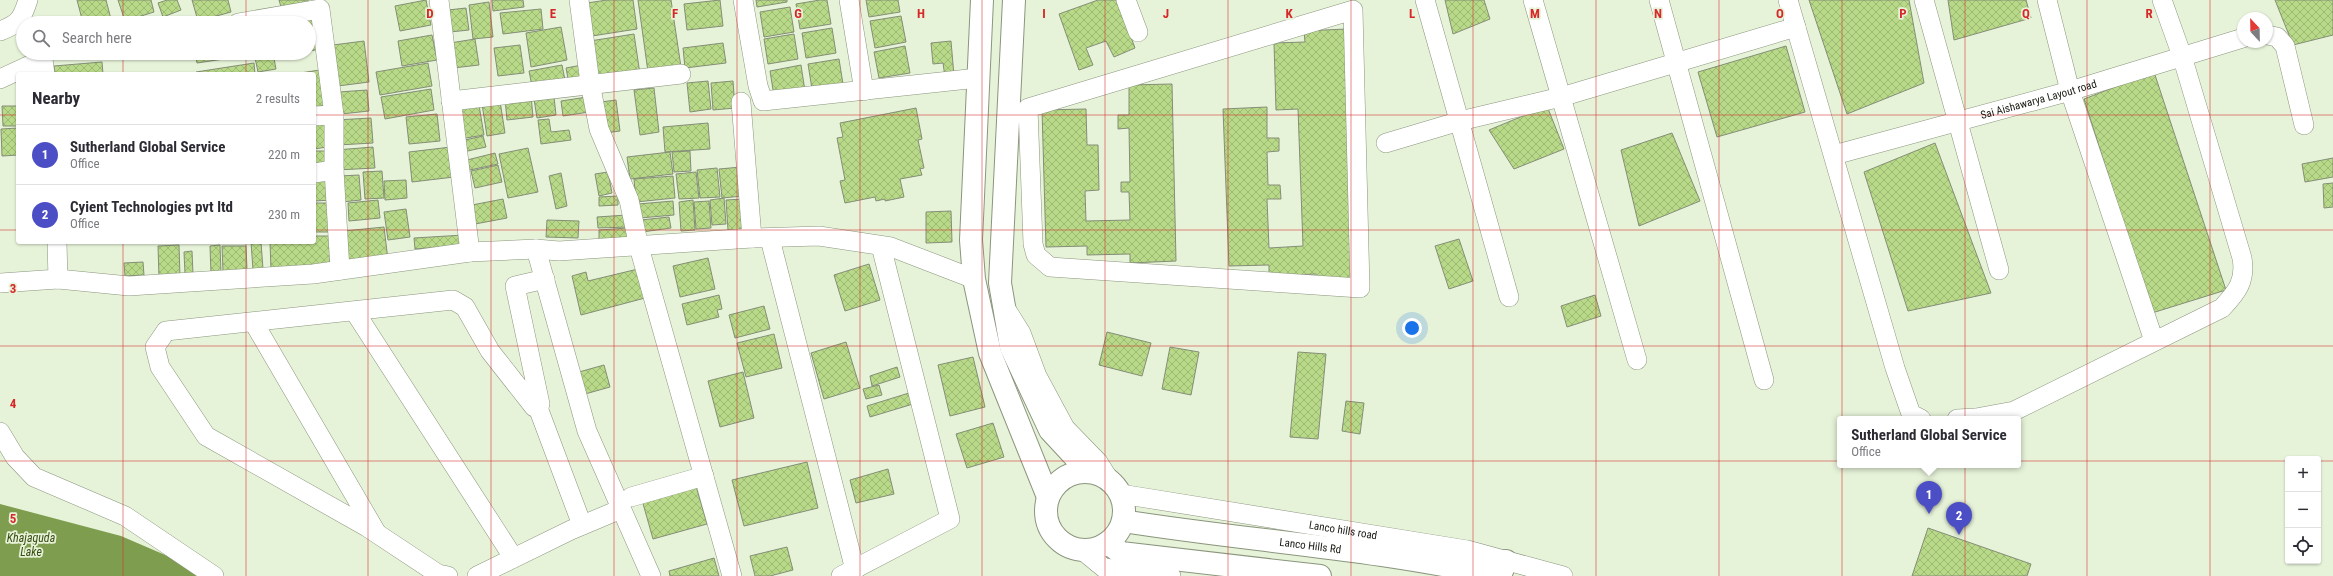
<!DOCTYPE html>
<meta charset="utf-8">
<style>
body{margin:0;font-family:"Roboto Condensed",sans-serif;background:#f2f2f3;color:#2b2b33}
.controls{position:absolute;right:12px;bottom:12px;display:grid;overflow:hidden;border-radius:4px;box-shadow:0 1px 3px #0004}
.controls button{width:36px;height:36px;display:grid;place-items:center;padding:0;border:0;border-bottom:1px solid #e1e1e2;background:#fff;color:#2b2b33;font:20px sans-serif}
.compass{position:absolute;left:2237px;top:12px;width:36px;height:36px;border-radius:50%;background:#fff;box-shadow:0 1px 3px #0004;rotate:338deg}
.you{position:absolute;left:1412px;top:328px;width:14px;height:14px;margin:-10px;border:3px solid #fff;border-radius:50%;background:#1a73e8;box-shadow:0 0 0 6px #1a73e833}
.badge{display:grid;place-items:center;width:26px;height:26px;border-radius:50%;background:#4b4ec4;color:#fff;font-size:13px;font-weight:700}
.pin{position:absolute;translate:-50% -33px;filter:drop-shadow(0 1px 2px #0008)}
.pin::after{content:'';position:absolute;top:21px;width:14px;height:12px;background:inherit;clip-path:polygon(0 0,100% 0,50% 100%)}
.popup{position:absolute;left:1837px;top:416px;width:184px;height:52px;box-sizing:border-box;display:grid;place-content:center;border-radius:4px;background:#fff;filter:drop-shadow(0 1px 3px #0005);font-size:13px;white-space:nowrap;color:#7c7c81}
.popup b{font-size:15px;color:#2b2b33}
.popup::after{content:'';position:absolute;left:50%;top:100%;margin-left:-8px;border:8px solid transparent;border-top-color:#fff}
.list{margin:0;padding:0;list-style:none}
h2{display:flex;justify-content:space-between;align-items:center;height:52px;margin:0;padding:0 16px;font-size:17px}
h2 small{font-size:13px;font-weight:400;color:#7c7c81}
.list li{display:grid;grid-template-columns:26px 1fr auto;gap:12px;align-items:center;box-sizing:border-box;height:60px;padding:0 16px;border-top:1px solid #e1e1e2}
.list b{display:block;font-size:15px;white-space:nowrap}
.list p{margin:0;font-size:13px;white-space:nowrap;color:#7c7c81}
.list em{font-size:13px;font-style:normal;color:#7c7c81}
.icon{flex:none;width:22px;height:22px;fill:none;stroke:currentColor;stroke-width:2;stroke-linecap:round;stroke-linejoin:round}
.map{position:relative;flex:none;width:2333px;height:576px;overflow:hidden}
.search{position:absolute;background:#fff;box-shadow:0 1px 3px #0004;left:16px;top:16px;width:300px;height:44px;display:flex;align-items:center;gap:10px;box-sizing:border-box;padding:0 14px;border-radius:22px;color:#7c7c81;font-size:15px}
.panel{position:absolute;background:#fff;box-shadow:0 1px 3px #0004;left:16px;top:72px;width:300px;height:172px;border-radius:4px}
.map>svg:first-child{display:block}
.water{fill:#7f9d4e}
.building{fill:url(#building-cross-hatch);stroke:#848e77}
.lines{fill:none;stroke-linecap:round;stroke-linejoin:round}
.minor-casing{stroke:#8a957d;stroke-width:20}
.major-casing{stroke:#8a957d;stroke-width:24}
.minor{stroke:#fff;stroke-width:19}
.major{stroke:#fff;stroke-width:22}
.grid{fill:none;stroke:#d62828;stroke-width:1;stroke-opacity:0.55}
.labels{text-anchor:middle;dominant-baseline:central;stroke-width:3.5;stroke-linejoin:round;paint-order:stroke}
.street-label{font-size:11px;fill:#161a11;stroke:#e7f3d9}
.water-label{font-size:12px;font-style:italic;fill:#374b10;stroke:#e7f3d9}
.grid-label{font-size:13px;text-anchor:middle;font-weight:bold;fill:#d62828;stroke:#e7f3d9;stroke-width:3.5;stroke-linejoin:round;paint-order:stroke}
</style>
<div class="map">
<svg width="2333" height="576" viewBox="0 0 2333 576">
<defs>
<pattern id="building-cross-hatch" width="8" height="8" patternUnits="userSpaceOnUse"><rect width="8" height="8" fill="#b8d987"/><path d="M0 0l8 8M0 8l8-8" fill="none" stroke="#9dba74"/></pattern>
</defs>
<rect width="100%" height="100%" fill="#e7f3d9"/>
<path class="water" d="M 0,504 L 121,536 L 214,576 L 0,576 Z"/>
<path class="building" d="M 77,0 L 106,0 L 112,23 L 83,23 Z
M 118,0 L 151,0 L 154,12 L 125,21 Z
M 167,0 L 177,0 L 181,10 L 163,17 L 158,3 Z
M 192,0 L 228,0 L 231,12 L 198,21 Z
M 279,0 L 308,0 L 309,7 L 283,14 Z
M 426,0 L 431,25 L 400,31 L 395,6 Z
M 492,0 L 523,0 L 524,7 L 493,11 Z
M 607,0 L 633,0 L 637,29 L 592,36 L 587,3 Z
M 638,0 L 671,0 L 681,67 L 648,72 Z
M 720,0 L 723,26 L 687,30 L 684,4 Z
M 756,0 L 787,0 L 787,2 L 757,7 Z
M 820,0 L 827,0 L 831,24 L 800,29 L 796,4 Z
M 866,0 L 898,0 L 900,12 L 869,17 Z
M 1098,0 L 1117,0 L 1135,48 L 1114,57 L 1106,41 L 1086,48 L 1093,65 L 1079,70 L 1059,14 Z
M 1445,0 L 1484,0 L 1490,19 L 1453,34 Z
M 1809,0 L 1909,0 L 1924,83 L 1847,114 Z
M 1948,0 L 2026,0 L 2031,18 L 1954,40 Z
M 2275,0 L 2333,0 L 2333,35 L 2293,45 Z
M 489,2 L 493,37 L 473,39 L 469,5 Z
M 790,7 L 794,32 L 764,37 L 760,12 Z
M 466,8 L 469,30 L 450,32 L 448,10 Z
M 541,9 L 543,29 L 503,34 L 500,13 Z
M 315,16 L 321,49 L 309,51 L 309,23 L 285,23 Z
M 901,16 L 906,42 L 875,48 L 870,21 Z
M 561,27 L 567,60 L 531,67 L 526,33 Z
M 832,28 L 836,53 L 806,58 L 802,33 Z
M 1346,29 L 1354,281 L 1316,283 L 1316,274 L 1269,276 L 1269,265 L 1229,266 L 1223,109 L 1267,107 L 1267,138 L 1279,138 L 1279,151 L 1267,152 L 1268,185 L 1280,185 L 1281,199 L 1267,199 L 1269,248 L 1303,246 L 1298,109 L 1276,110 L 1274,43 L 1305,42 L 1304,31 Z
M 634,34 L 640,74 L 595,81 L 590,41 Z
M 794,34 L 798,59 L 768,64 L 764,39 Z
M 432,35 L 437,60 L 402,66 L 398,41 Z
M 475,39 L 479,65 L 453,68 L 450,43 Z
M 364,41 L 369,82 L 338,86 L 333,45 Z
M 951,41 L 954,76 L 945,77 L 943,63 L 933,64 L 931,43 Z
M 723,43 L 726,63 L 685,68 L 683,48 Z
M 520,45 L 524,73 L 498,76 L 494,48 Z
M 905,46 L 910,73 L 879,78 L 874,52 Z
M 1786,46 L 1805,112 L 1717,137 L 1698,72 Z
M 195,53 L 250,53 L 251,55 L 197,63 Z
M 254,53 L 273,53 L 276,69 L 258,72 Z
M 839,59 L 843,84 L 812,89 L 808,64 Z
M 102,62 L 103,74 L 55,74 L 54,66 Z
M 254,63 L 255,74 L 197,74 L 196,72 Z
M 428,63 L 432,86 L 380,95 L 376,72 Z
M 562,65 L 565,80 L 532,86 L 529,71 Z
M 582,65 L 585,81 L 569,84 L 566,68 Z
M 801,65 L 805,91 L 774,96 L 770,71 Z
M 326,69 L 331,105 L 314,107 L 314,74 L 294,74 Z
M 2154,72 L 2226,290 L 2152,313 L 2084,99 Z
M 708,81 L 711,109 L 690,112 L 687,83 Z
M 733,81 L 735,108 L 713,110 L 711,83 Z
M 1172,84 L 1176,261 L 1130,263 L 1130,254 L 1087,255 L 1087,246 L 1046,247 L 1042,110 L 1086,109 L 1087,145 L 1098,145 L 1099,190 L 1085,191 L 1086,221 L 1130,220 L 1129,192 L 1121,192 L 1121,182 L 1130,182 L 1129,128 L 1118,129 L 1118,115 L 1129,115 L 1129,85 Z
M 654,88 L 659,132 L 640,135 L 634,90 Z
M 431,89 L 434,110 L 385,119 L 381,97 Z
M 367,90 L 369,111 L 341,114 L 339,92 Z
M 531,96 L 533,117 L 507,120 L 505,99 Z
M 554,97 L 556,115 L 537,118 L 534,99 Z
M 587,97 L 589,112 L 563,116 L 561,101 Z
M 616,100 L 620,131 L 605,133 L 601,102 Z
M 500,101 L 505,133 L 487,136 L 482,104 Z
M 479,105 L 484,135 L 460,139 L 455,110 Z
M 2,106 L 18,106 L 18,126 L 3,126 Z
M 1547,106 L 1564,149 L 1514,169 L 1489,130 Z
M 916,108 L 922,139 L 918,140 L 924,168 L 920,169 L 922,175 L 900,179 L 904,197 L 885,201 L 885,199 L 876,201 L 875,197 L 845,203 L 840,181 L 845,180 L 837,138 L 843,137 L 840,123 Z
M 437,114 L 440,141 L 409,144 L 406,117 Z
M 371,118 L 373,143 L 338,145 L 336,120 Z
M 549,119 L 551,132 L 569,130 L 571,140 L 541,144 L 538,120 Z
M 708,123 L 710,149 L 665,152 L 663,127 Z
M 325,124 L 327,147 L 314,149 L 314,125 Z
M 18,128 L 18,155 L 2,156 L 1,129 Z
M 1672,133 L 1700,201 L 1639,226 L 1621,150 Z
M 483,136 L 486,147 L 463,152 L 460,141 Z
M 1935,143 L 1991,293 L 1908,311 L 1864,172 Z
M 373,147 L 375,168 L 337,170 L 336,150 Z
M 451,147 L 454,177 L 412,182 L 409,152 Z
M 528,148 L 538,192 L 508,198 L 499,154 Z
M 314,151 L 327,151 L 327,166 L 314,167 Z
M 690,151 L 691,171 L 674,172 L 672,152 Z
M 670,152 L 673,174 L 630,179 L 627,157 Z
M 495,153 L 498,164 L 470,170 L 467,160 Z
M 2333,158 L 2333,177 L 2305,182 L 2302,164 Z
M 498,165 L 502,182 L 475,188 L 471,171 Z
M 741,167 L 743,196 L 722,198 L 719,169 Z
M 717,168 L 720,197 L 700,198 L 697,170 Z
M 382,171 L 384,198 L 365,199 L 363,172 Z
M 608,172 L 612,193 L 599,196 L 595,174 Z
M 696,172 L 699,198 L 679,199 L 676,174 Z
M 561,173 L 567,206 L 556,209 L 549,176 Z
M 331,174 L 333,200 L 314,201 L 314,175 Z
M 359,175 L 361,200 L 342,202 L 340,176 Z
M 673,176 L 675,198 L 636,202 L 634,179 Z
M 406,180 L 407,198 L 385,200 L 384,181 Z
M 2333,183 L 2333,207 L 2324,208 L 2323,184 Z
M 618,196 L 618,205 L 599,206 L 599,197 Z
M 724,198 L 726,224 L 712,225 L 710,200 Z
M 503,199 L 507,218 L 475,224 L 472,205 Z
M 744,199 L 746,229 L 728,230 L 726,200 Z
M 378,200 L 380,218 L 349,221 L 348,203 Z
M 693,200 L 695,230 L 681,231 L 679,202 Z
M 673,201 L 674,215 L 640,218 L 638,204 Z
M 709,201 L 711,228 L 696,229 L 694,202 Z
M 314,203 L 329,203 L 330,232 L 314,232 Z
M 406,209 L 410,237 L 388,240 L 384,212 Z
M 951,211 L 952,242 L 926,243 L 926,212 Z
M 627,215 L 628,227 L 598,228 L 597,217 Z
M 669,217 L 671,228 L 642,232 L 641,220 Z
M 547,220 L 579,221 L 578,238 L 546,237 Z
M 384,227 L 388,260 L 348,264 L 344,231 Z
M 627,228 L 628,241 L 599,242 L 599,230 Z
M 464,235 L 465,245 L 415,249 L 414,238 Z
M 314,236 L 329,236 L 330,268 L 271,270 L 270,242 L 314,242 Z
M 1459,239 L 1473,281 L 1449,289 L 1435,246 Z
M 251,242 L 261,242 L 263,269 L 253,270 Z
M 179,245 L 180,277 L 159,278 L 158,246 Z
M 220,245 L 221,273 L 211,273 L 210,246 Z
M 222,246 L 246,246 L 247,270 L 223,271 Z
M 192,251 L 193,274 L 185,274 L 184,252 Z
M 708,258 L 715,289 L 680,297 L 673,266 Z
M 143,262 L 144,275 L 125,276 L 124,263 Z
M 869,264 L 880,300 L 845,311 L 834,275 Z
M 638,269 L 645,298 L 581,315 L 572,276 L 586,272 L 588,281 Z
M 719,295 L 722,309 L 717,310 L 719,317 L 687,325 L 682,304 Z
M 1595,295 L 1601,316 L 1567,327 L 1561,306 Z
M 764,306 L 770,329 L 735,338 L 729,315 Z
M 1107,332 L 1151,343 L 1142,376 L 1099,365 Z
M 774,334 L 782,368 L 746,377 L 737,343 Z
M 846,342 L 860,388 L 824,399 L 811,353 Z
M 1170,347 L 1199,352 L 1191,395 L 1162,389 Z
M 1298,352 L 1326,354 L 1318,439 L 1290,437 Z
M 973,357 L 985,407 L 950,416 L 938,365 Z
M 604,365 L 610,387 L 585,394 L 579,372 Z
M 897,367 L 900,377 L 872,386 L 870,376 Z
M 743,372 L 754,418 L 720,427 L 708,381 Z
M 879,385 L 882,395 L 866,399 L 863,389 Z
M 909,393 L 913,404 L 870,417 L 867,406 Z
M 1346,401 L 1364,403 L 1360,434 L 1342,431 Z
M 993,423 L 1004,457 L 967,468 L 956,434 Z
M 807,462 L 818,508 L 744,526 L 732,480 Z
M 888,469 L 894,494 L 856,503 L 850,480 Z
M 696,486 L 707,524 L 653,539 L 642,500 Z
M 1928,528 L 2031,564 L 2027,576 L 1912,576 Z
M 787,547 L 793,570 L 770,576 L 755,576 L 750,556 Z
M 714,558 L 719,576 L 670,576 L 669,571 Z"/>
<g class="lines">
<g class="minor-casing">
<g id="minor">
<path d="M 439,0 L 470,252"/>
<path d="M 579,0 L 590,83 L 599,129 L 629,200 L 639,247 L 732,576"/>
<path d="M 743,0 L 758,86 L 763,101 L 978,78"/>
<path d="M 849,0 L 864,91"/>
<path d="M 1126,0 L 1138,32"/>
<path d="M 1425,0 L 1509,297"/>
<path d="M 1533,0 L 1637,360"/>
<path d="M 1659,0 L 1764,380"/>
<path d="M 1788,0 L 1895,368 L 1911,414 L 1921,419"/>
<path d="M 1924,0 L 1999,270"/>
<path d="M 2047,0 L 2070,91 L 2154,341"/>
<path d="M 1353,10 L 1360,288 L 1050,267 L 1036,255 L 1033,244 L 1028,108 Z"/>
<path d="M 238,23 L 320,9 L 334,115 L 334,170 L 340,270"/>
<path d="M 0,31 C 19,24 22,19 28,0"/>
<path d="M 2267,35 L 2277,37 L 2285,46 L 2304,125"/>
<path d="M 0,79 L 43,59 L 45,74"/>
<path d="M 451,101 L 681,74"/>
<path d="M 741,102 L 752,238"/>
<path d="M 314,116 L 334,115"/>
<path d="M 1386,143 L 1460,121 L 1561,97 L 1796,27"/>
<path id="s1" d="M 1834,155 L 2070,91 L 2243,38"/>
<path d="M 314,173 L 334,170"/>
<path d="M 770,239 L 855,570"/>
<path d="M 57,242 L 58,279"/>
<path d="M 536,249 L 587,431 L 651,576"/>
<path d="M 0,283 L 58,279 L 129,286 L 313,274 L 470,252 L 536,249 L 559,251 L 752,238 L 819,236 L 891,247 L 974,279"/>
<path d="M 1006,309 L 1021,333 L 1037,376 L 1065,428 L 1098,462 L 1110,481"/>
<path d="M 355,312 L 513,557"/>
<path d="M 254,323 L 376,532"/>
<path d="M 537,405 L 582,525"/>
<path d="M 1957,419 L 1976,418 L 2014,411 L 2222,308 C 2237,292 2246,281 2242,258 L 2182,56 L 2162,0"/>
<path d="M 0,432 L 15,457 L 34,477 L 125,516 L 214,576"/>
<path id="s2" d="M 1121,494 L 1467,550 L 1563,576"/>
<path d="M 631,497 L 704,476"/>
<path d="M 1082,550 L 1104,568 L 1171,576"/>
<path d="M 448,576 L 438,574 L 367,527 L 206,436 L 160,367 L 155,347 L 166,331 L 453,300 L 465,307 L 490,351 L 534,407 L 540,404 L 515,286 L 545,279"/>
<path d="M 477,576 L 571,530 L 621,509"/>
<path d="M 841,576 L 950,519 L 881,246"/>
</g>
</g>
<g class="major-casing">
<g id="major">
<path d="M 982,0 L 971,240 L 974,279 L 990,353 L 1048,497"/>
<path d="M 1014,0 L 1000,283 L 1011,347 L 1050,430 L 1089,472"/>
<circle cx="1085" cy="511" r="39"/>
<path id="s3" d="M 1123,521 C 1247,541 1374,548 1497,576"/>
<path d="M 1108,543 L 1121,553 L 1320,576"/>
<path d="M 1500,576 L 1506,561"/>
</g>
</g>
<use href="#minor" class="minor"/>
<use href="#major" class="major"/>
</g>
<path class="grid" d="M 123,0 L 123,23M 246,0 L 246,23M 368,0 L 368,576M 491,0 L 491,576M 614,0 L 614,576M 737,0 L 737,576M 860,0 L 860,576M 982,0 L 982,576M 1105,0 L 1105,576M 1228,0 L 1228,576M 1351,0 L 1351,576M 1473,0 L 1473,576M 1596,0 L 1596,576M 1719,0 L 1719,576M 1842,0 L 1842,576M 1965,0 L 1965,576M 2087,0 L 2087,576M 2210,0 L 2210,576M 123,53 L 123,74M 246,53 L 246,74M 0,115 L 18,115M 314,115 L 2333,115M 0,230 L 18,230M 314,230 L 2333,230M 123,242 L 123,576M 246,242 L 246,576M 0,346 L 2333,346M 0,461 L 2288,461M 2318,461 L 2333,461"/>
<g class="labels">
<g class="street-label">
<text stroke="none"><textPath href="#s1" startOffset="212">Sai Aishawarya Layout road</textPath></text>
<text stroke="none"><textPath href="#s2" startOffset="225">Lanco hills road</textPath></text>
<text stroke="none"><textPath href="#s3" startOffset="189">Lanco Hills Rd</textPath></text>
</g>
<g class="water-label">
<text x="31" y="538">Khajaguda<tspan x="31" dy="14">Lake</tspan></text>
</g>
</g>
<g class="grid-label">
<text x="430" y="18">D</text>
<text x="553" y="18">E</text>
<text x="675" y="18">F</text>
<text x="798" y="18">G</text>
<text x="921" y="18">H</text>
<text x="1044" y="18">I</text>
<text x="1166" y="18">J</text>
<text x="1289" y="18">K</text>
<text x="1412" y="18">L</text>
<text x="1535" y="18">M</text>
<text x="1658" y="18">N</text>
<text x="1780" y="18">O</text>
<text x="1903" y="18">P</text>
<text x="2026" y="18">Q</text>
<text x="2149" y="18">R</text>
<text x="13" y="293">3</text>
<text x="13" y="408">4</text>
<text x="13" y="523">5</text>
</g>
</svg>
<div class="controls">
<button>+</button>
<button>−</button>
<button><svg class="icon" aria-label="locate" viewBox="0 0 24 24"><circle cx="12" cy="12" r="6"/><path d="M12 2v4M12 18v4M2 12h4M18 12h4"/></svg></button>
</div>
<svg class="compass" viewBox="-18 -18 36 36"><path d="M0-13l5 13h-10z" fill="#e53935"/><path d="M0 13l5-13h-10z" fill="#7c7c81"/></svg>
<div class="you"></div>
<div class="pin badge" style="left:1929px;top:514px">1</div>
<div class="popup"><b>Sutherland Global Service</b>Office</div>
<div class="pin badge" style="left:1959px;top:535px">2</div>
<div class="search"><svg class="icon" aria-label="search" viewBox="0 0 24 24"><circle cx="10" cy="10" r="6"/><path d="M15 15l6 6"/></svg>Search here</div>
<section class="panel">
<h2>Nearby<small>2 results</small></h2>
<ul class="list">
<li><span class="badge">1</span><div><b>Sutherland Global Service</b><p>Office</p></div><em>220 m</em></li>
<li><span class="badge">2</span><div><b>Cyient Technologies pvt ltd</b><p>Office</p></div><em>230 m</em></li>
</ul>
</section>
</div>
